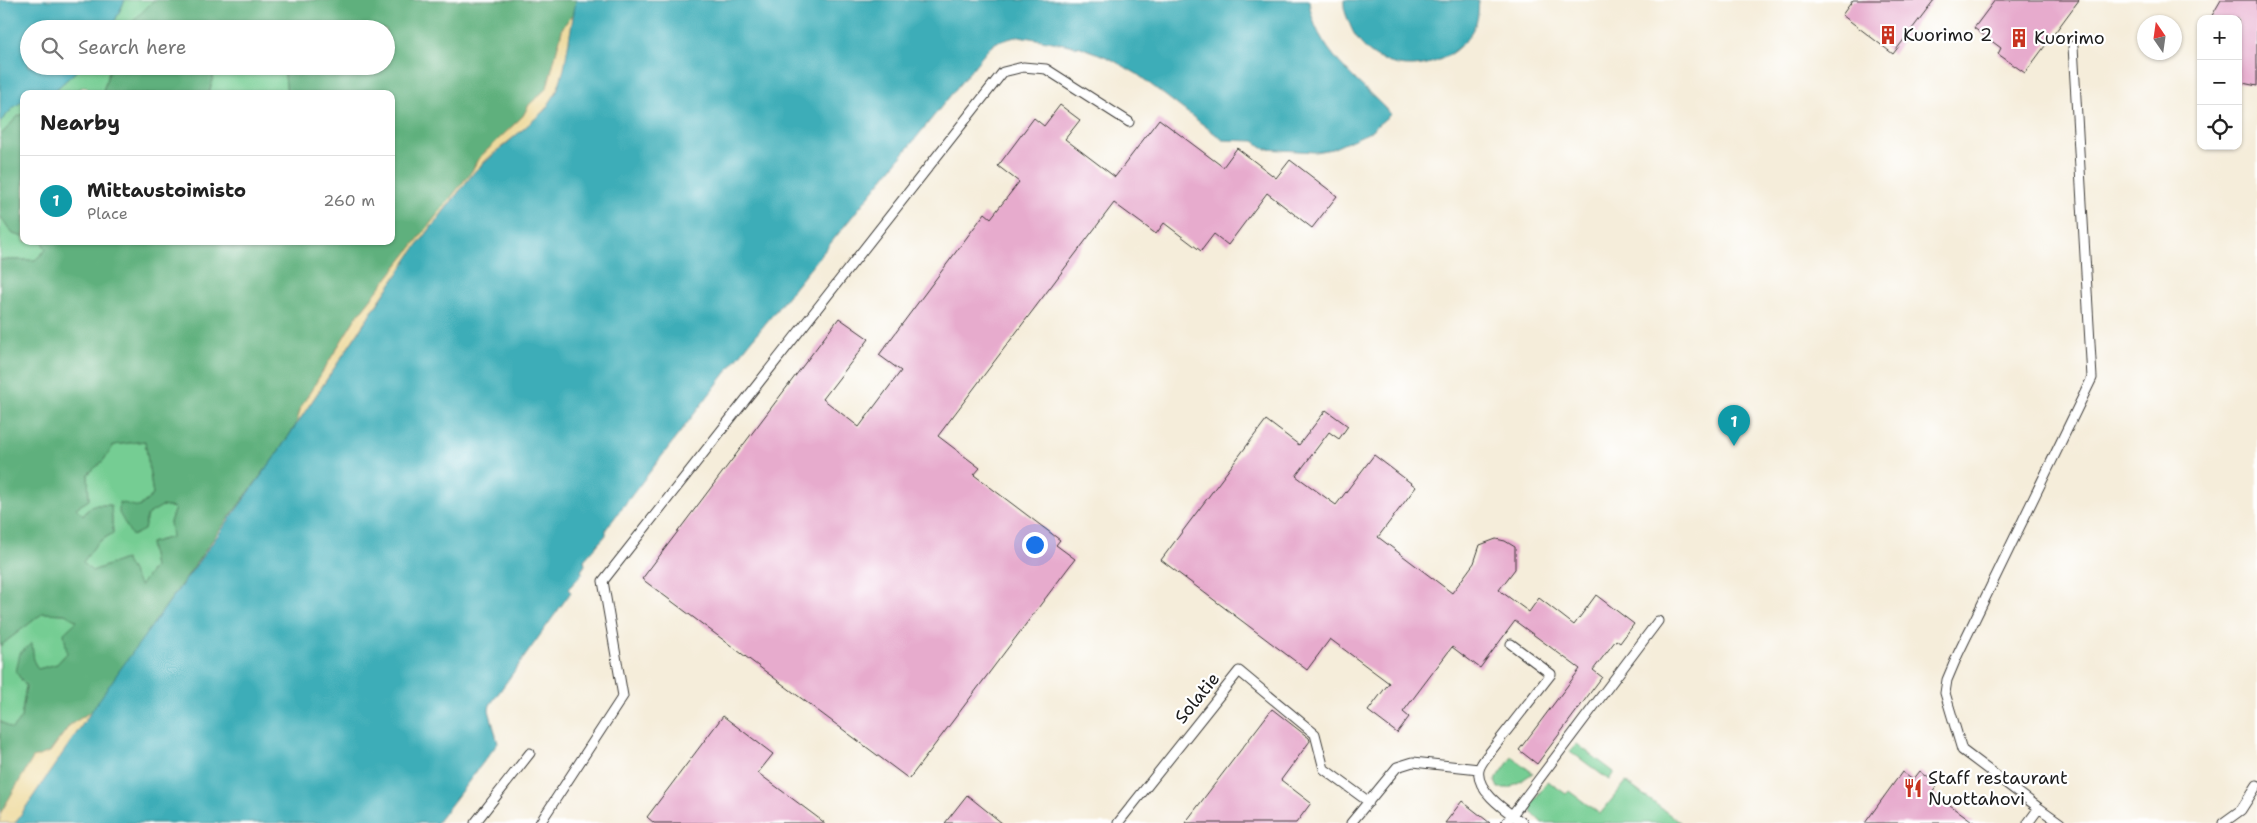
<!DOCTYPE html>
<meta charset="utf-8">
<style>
body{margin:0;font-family:"Shantell Sans",sans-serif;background:#f6f6f6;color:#222}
.controls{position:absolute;right:15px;top:15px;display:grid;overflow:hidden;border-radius:10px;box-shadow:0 1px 4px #0004}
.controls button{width:45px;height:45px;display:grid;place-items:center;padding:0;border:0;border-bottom:1px solid #e0e0e0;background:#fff;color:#222;font:25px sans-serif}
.compass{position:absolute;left:2137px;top:15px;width:45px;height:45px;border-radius:50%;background:#fff;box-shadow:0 1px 4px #0004;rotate:347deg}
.you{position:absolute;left:1034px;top:544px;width:18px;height:18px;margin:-12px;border:4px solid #fff;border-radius:50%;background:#1a73e8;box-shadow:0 0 0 8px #1a73e833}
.badge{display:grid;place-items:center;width:32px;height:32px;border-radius:50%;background:#c8321e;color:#fff;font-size:16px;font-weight:700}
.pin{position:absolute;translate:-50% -41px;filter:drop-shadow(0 1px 2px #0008)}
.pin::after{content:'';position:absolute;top:26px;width:18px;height:15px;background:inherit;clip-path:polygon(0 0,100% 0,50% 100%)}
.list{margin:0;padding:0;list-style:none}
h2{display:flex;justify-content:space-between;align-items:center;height:65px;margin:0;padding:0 20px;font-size:21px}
h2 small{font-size:16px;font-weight:400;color:#767676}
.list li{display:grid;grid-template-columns:32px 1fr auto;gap:15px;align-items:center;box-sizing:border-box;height:90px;padding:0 20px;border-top:1px solid #e0e0e0}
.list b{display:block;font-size:19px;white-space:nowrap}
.list p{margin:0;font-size:16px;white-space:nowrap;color:#767676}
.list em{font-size:16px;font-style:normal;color:#767676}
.icon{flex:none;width:28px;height:28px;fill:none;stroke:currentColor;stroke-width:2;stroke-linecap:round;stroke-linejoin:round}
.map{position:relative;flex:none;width:2257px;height:823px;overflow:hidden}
.search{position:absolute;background:#fff;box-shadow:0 1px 4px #0004;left:20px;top:20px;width:375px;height:55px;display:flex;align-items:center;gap:12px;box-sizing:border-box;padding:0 18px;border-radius:28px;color:#767676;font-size:19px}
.panel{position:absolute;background:#fff;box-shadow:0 1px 4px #0004;left:20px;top:90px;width:375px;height:155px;border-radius:10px}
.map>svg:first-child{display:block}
.green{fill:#74cd93;stroke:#487458}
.forest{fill:#5fb07d;stroke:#3e664c;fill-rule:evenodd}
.sand{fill:#eeda9e;stroke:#857b5d}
.water{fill:#3dadb8;stroke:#2c646a}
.building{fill:#e7abcd}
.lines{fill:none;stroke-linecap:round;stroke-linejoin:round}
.service-casing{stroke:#3d3b38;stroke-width:11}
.service{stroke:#fff;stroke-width:9}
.labels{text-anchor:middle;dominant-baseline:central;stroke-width:4.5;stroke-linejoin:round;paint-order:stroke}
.poi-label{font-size:18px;fill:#1c1c1c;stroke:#fff;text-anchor:start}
.street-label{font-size:18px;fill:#1c1c1c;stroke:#fff}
</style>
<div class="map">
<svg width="2257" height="823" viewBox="0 0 2257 823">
<rect width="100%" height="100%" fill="#fff"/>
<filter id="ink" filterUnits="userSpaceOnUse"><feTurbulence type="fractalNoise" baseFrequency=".02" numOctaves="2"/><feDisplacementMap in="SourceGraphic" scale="10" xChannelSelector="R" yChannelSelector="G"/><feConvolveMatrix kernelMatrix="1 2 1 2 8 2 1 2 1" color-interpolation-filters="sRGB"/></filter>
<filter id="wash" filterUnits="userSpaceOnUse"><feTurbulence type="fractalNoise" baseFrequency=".0096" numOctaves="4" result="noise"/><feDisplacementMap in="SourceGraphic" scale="20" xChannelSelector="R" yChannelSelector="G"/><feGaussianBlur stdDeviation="1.12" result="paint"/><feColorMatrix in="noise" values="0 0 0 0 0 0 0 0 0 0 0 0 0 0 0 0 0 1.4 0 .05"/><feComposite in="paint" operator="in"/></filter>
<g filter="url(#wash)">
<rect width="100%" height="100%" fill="#f5edda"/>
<path class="green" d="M 125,0 L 154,0 L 125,29 L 111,29 Z
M 82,66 L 111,66 L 102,94 L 93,94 L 85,86 L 69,94 L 48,94 L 52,93 Z
M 223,66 L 279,66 L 285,76 L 287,94 L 209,94 L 214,73 Z
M 24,100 L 24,114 L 18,116 L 0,136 L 0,122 L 13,108 Z
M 0,216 L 13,234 L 24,237 L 24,241 L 42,242 L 46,250 L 35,260 L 0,260 Z
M 145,441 L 153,495 L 139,507 L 144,530 L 146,515 L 162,506 L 175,508 L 170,522 L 173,537 L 150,543 L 154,567 L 140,587 L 125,559 L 92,571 L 83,562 L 97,543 L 113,533 L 111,505 L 93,505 L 82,515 L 76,508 L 89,500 L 88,474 L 103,461 L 114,445 Z
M 43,613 L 65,614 L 77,621 L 67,653 L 57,664 L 38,669 L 34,662 L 16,672 L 26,686 L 21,718 L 12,729 L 0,721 L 0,646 Z
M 1577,744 L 1614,772 L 1609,780 L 1570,751 Z
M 1512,757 L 1533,773 L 1510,788 L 1498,788 L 1495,781 Z
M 1548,781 L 1566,794 L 1569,791 L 1600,814 L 1626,782 L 1681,823 L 1542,823 L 1532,813 L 1530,806 Z"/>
<path class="forest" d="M 154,0 L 576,0 L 576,10 L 563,27 L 547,88 L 529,105 L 523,116 L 478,159 L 472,171 L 355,319 L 301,407 L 296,425 L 274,458 L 216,535 L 92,711 L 70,725 L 50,752 L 33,758 L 0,814 L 0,721 L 12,729 L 21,718 L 26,686 L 16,672 L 20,653 L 32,643 L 34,662 L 38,669 L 57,664 L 67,653 L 64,633 L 77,621 L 65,614 L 43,613 L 0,646 L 0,260 L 35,260 L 46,250 L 42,242 L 40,241 L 391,241 L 391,94 L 287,94 L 285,76 L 279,66 L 386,66 L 386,29 L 125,29 ZM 145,441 L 153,495 L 139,507 L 119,502 L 119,513 L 132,536 L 144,530 L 147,515 L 162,506 L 175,508 L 170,522 L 172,537 L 150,543 L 154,567 L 140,586 L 125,559 L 92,571 L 83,562 L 97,543 L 113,533 L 111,505 L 93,505 L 83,515 L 76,508 L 89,500 L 88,474 L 103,461 L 114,445 Z
M 111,66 L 223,66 L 214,73 L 209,94 L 102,94 Z
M 24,114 L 24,237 L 13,234 L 0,216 L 0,136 L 18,116 Z"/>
<path class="sand" d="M 576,10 C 570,36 569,66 557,91 C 540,126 498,143 474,173 C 408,252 354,340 296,425 L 301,407 L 355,319 L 472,171 L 478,159 L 523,116 L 529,105 L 547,88 L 563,27 Z
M 92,711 L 15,823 L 0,823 L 0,814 L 33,758 L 50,752 L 70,725 Z"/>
<path class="water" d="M 0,0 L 125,0 L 111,29 L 29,29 L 29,66 L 82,66 L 52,93 L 24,94 L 24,100 L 13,108 L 0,122 Z
M 576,0 L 1309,0 C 1313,48 1359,81 1391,114 L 1368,133 L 1332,149 L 1315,152 L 1265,149 L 1254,141 L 1223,140 L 1137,74 L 1109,58 L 1081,47 L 1019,36 L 997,42 L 989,48 L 731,366 L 606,529 L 606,535 L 584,560 L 585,565 L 581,571 L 583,573 L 568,589 L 571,592 L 490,705 L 489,710 L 498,743 L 437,823 L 15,823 L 119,671 L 274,458 L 413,251 L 475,171 L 545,110 L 557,91 L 564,69 Z
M 1344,0 L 1479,0 C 1478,7 1479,16 1476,23 C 1452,79 1369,82 1349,22 C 1346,15 1343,8 1344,0 Z"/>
<g id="blocks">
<path class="building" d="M 1853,0 L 1934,0 L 1893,54 L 1842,15 Z
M 1995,0 L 2079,0 L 2025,73 L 1998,54 L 2001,48 L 1974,28 Z
M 2221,0 L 2257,0 L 2257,86 L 2238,82 L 2238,19 L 2210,19 Z
M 1060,105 L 1080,120 L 1065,139 L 1115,177 L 1159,119 L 1223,167 L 1237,148 L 1276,178 L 1290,160 L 1337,196 L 1312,228 L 1267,193 L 1228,245 L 1214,234 L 1201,251 L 1164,223 L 1156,234 L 1114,203 L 938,436 L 980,468 L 974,475 L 1060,540 L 1056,545 L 1075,559 L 909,779 L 642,579 L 839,318 L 869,339 L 823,399 L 859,427 L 901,371 L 879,355 L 985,213 L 991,218 L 1019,182 L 998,166 L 1034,118 L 1044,126 Z
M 1326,410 L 1348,426 L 1339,439 L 1329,432 L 1296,476 L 1336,505 L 1374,455 L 1416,487 L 1378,537 L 1452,593 L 1474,563 L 1480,545 L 1496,539 L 1505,541 L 1515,547 L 1515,569 L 1499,590 L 1529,612 L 1539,598 L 1574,625 L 1596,595 L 1634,624 L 1620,643 L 1616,640 L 1593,670 L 1602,677 L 1537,764 L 1519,750 L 1580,669 L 1515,621 L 1480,668 L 1452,647 L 1403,712 L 1409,717 L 1397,733 L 1368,711 L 1389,683 L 1330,639 L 1307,670 L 1161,560 L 1266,420 L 1299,445 Z
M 1272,709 L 1309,738 L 1310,741 L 1281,780 L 1311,803 L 1296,823 L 1185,823 Z
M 723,716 L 773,754 L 758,773 L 825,823 L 654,823 L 647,817 Z
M 1920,771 L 1937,785 L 1932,792 L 1975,823 L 1865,823 L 1902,772 L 1913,780 Z
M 967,795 L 1002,823 L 945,823 Z
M 1462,801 L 1490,823 L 1445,823 Z"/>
</g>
</g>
<g filter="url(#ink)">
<use href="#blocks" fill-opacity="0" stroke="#3d3b38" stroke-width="1"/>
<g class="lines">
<g class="service-casing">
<path id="service" d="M 1511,644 L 1551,674 L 1487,756 C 1484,760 1480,765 1479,770 C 1475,791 1508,812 1523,823
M 2039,808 L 1962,750 L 1945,693 L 1947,680 L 1958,654 L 2092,378 L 2073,46
M 475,823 L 530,753
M 540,823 L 623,696 L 603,581 L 1003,72 L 1023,67 L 1046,69 L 1129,122
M 1118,823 L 1239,671 L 1315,734 L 1324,769 L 1369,802
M 1351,823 L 1397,767 L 1413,762 L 1479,769
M 1506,823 L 1658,621
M 2028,823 L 2039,808 L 2060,823
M 2223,823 L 2241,810 L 2257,785"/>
</g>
<use href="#service" class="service"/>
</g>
</g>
<defs>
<g id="building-bare" transform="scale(1.5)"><path d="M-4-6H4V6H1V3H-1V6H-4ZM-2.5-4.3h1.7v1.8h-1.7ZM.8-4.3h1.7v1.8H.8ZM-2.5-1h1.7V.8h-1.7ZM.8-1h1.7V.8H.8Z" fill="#c8321e" stroke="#fff" stroke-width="2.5" paint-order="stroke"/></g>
<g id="restaurant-bare" transform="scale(1.5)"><path d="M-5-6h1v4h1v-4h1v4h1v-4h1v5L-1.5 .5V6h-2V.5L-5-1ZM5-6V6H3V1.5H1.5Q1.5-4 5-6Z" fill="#c8321e" stroke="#fff" stroke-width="2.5" paint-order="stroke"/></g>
</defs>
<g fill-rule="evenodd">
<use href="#building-bare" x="1888" y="35"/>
<use href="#building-bare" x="2019" y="38"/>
<use href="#restaurant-bare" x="1913" y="788"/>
</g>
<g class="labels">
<g class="poi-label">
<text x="1903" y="35">Kuorimo 2</text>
<text x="2034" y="38">Kuorimo</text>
<text x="1928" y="778">Staff restaurant<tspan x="1928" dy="21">Nuottahovi</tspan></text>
</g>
<g class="street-label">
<text transform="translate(1197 698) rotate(-51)">Solatie</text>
</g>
</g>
</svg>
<div class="controls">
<button>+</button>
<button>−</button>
<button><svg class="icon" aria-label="locate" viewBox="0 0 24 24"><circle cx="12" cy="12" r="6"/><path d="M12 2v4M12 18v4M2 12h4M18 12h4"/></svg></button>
</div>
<svg class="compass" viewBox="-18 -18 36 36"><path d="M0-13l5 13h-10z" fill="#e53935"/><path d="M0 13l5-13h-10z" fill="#767676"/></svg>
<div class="you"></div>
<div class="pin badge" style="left:1734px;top:446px;background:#0f9aa8">1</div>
<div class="search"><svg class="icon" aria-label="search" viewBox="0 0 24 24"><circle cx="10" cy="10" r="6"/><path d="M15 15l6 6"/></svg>Search here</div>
<section class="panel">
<h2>Nearby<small></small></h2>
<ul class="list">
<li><span class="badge" style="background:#0f9aa8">1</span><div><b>Mittaustoimisto</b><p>Place</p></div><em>260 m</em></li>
</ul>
</section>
</div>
